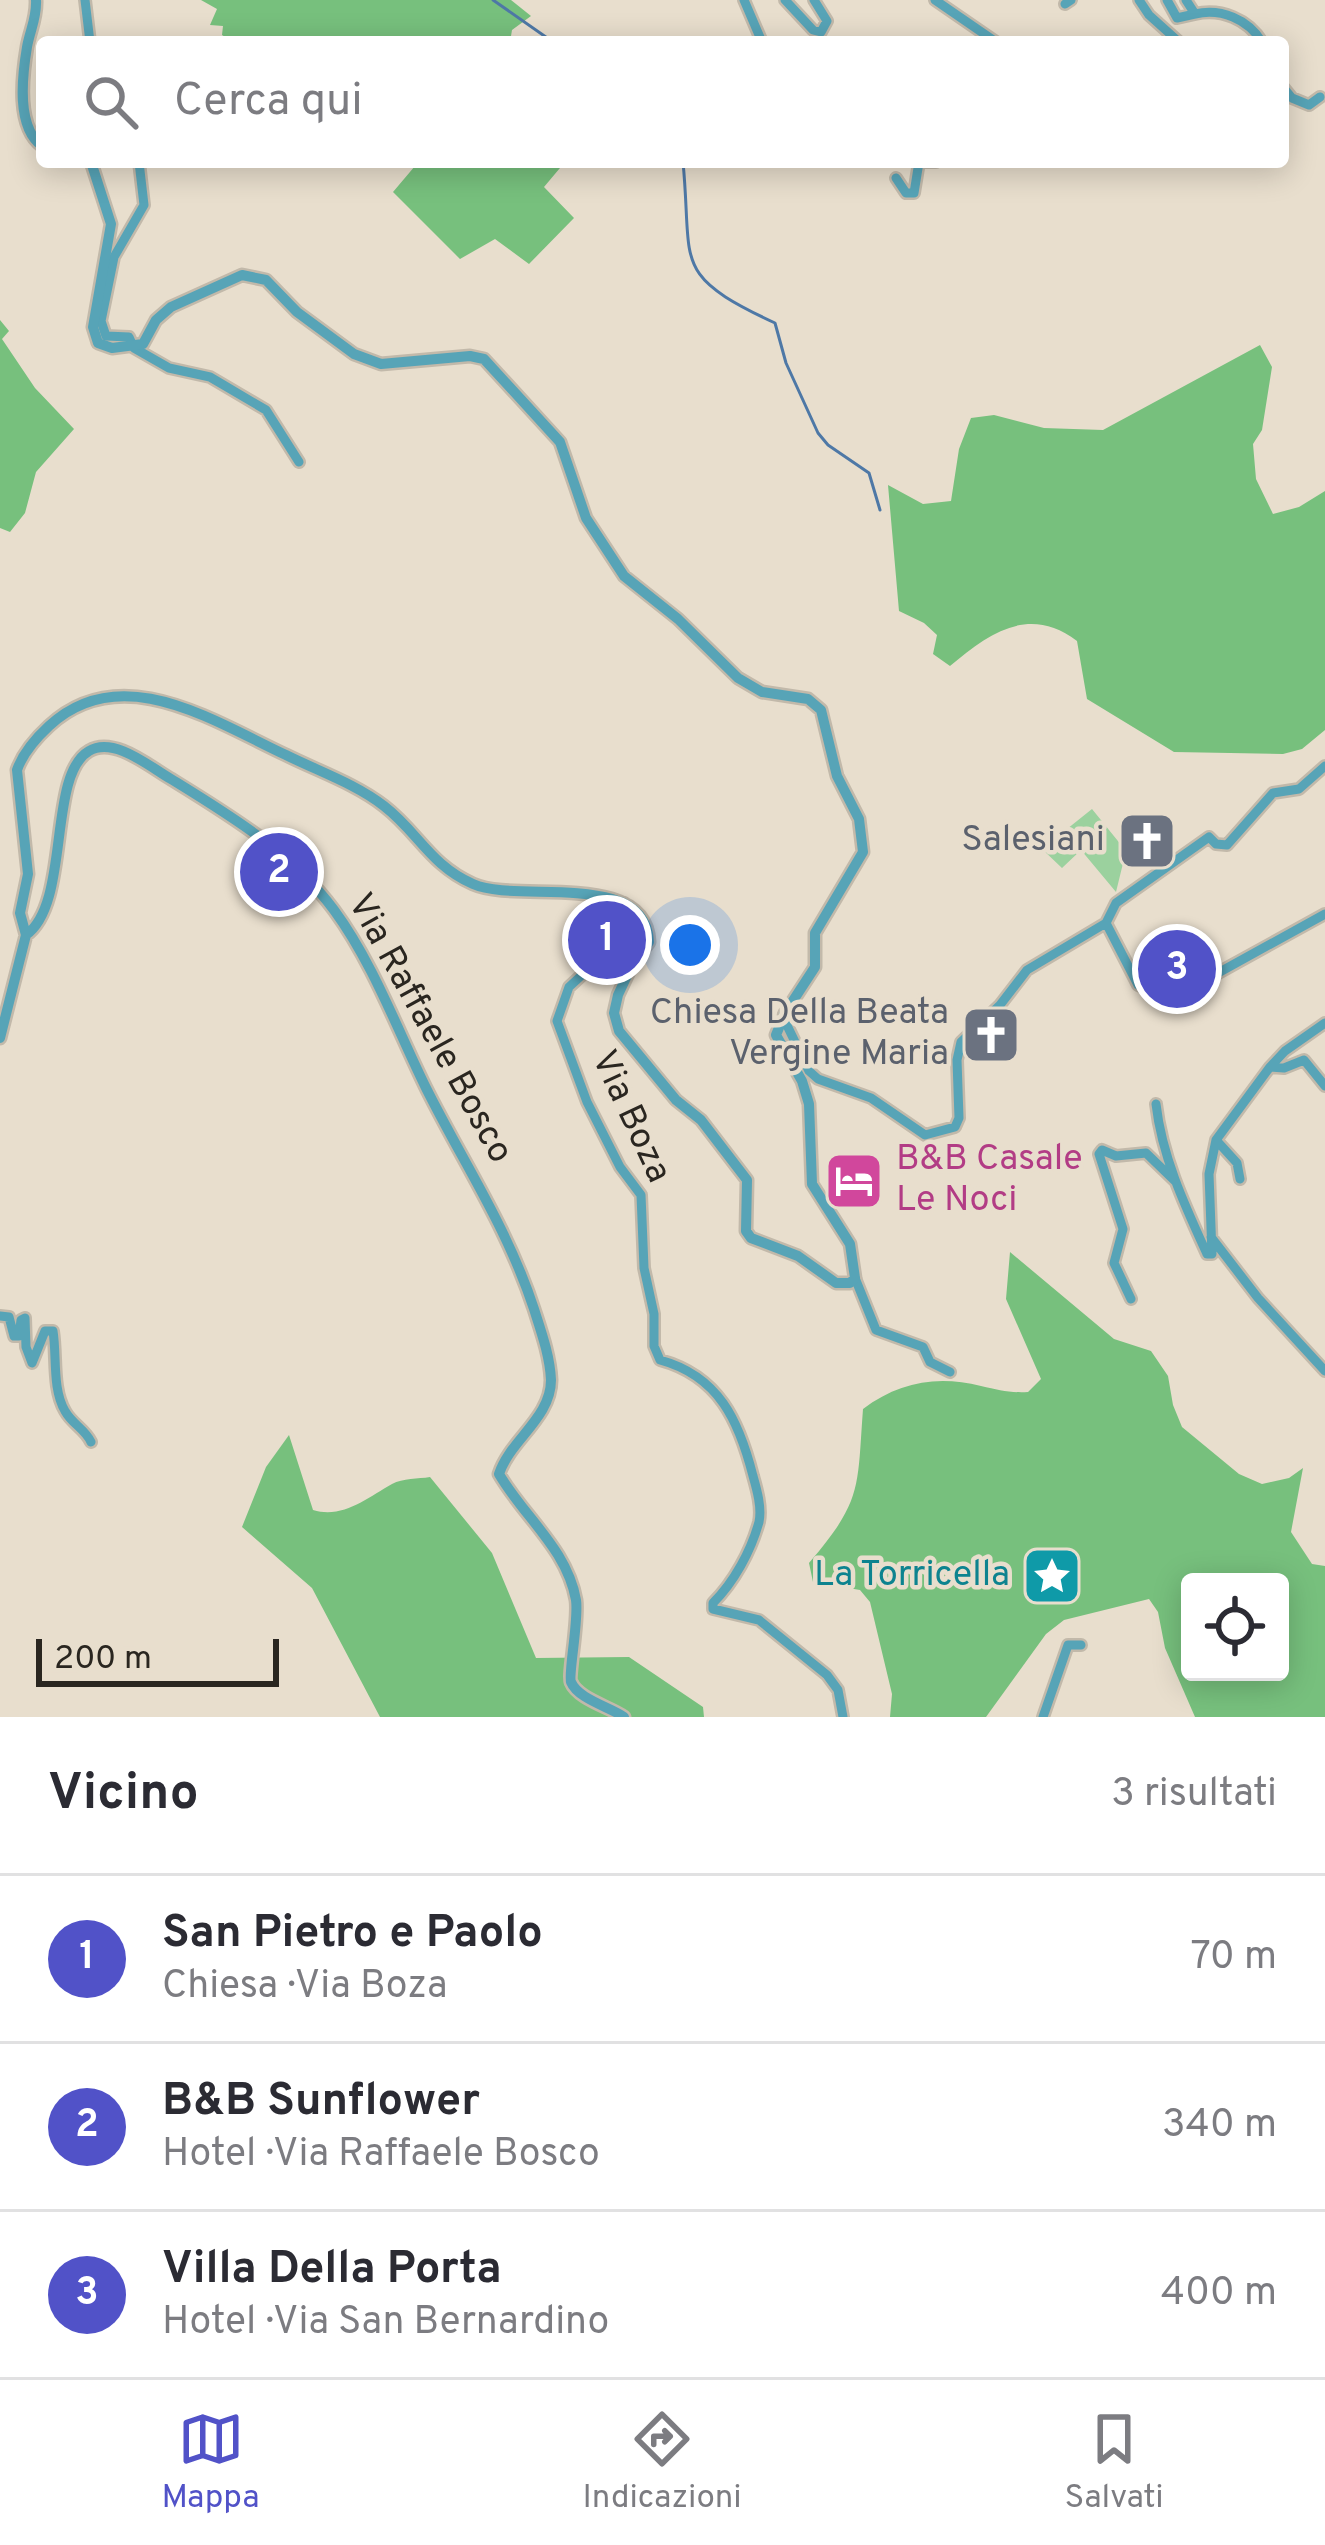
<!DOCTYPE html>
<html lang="it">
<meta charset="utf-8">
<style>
body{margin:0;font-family:Overpass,sans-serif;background:#f7f7f7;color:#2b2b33}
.controls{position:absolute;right:36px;bottom:36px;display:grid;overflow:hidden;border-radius:12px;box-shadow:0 6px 30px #0003}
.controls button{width:108px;height:108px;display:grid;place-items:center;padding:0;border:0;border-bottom:3px solid #e1e1e2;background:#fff;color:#2b2b33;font:60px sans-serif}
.scale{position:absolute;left:36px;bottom:30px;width:243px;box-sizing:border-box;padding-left:12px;border:6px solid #2a2620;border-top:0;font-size:33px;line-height:42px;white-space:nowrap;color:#2a2620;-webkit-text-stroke:9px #e8decd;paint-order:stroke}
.you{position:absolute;left:690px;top:945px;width:42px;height:42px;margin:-30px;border:9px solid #fff;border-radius:50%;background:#1a73e8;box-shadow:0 0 0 18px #1a73e833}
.badge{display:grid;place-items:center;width:78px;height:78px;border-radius:50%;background:#5152c8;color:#fff;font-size:39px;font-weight:700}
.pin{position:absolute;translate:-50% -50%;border:6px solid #fff;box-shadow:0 3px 12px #0006}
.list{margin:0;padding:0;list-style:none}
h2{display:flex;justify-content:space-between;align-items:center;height:156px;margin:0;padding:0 48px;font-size:51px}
h2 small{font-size:39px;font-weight:400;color:#7c7c81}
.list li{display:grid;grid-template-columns:78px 1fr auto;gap:36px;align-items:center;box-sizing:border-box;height:168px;padding:0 48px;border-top:3px solid #e1e1e2}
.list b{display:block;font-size:45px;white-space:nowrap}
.list p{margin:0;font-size:39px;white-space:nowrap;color:#7c7c81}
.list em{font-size:39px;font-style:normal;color:#7c7c81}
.icon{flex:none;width:66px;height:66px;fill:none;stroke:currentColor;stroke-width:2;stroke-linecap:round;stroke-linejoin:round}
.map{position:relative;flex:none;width:1325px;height:1717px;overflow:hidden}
.search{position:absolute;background:#fff;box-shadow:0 6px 30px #0003;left:36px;right:36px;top:36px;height:132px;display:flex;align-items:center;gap:30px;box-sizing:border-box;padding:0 42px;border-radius:12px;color:#7c7c81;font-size:45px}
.sheet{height:660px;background:#fff}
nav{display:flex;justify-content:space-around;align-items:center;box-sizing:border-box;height:168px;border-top:3px solid #e1e1e2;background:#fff;font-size:33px;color:#7c7c81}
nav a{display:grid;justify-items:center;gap:6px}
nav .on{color:#5152c8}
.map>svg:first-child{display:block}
.green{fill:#9bd19e}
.forest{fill:#77c07d;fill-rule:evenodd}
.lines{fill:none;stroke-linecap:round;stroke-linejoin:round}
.stream{stroke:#4e78a6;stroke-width:3}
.minor-casing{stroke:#c2b9aa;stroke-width:14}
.tertiary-casing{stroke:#c2b9aa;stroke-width:15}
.minor{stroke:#57a4b7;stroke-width:9}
.tertiary{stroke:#57a4b7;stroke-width:10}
.labels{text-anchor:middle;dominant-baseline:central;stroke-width:9;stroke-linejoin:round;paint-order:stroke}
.worship-label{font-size:36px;fill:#5b616d;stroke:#e8decd;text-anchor:end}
.street-label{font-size:36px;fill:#2a2620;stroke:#e8decd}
.hotel-label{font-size:36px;fill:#b23c85;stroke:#e8decd;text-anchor:start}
.culture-label{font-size:36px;fill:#0d838f;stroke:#e8decd;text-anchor:end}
</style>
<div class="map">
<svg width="1325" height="1717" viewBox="0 0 1325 1717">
<rect width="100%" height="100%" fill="#e8decd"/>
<path class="green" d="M 1092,809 L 1126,851 L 1116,892 L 1081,850 L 1062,868 L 1042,849 Z"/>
<path class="forest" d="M 201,0 L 511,0 L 531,16 L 512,30 L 510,42 L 233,42 L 222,35 L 223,26 L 210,25 L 217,9 Z
M 411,162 L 565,162 L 544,187 L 574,218 L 529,264 L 495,239 L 460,259 L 393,192 L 415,166 Z
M 0,320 L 9,331 L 2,339 L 35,388 L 74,429 L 36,472 L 25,513 L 10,532 L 0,528 Z
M 1260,345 L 1272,367 L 1262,430 L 1253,444 L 1256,479 L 1273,514 L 1299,507 L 1325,491 L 1325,730 L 1302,749 L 1283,754 L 1174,752 L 1087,699 L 1077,641 C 1030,605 990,632 950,666 L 933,654 L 937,635 L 924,623 L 899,611 L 888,485 L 923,504 L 951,501 L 959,449 L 971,418 L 994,415 L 1044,428 L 1103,430 Z
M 1010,1252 L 1114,1339 L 1151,1351 L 1168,1376 L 1173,1405 L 1182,1427 L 1239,1474 L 1262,1484 L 1289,1478 L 1303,1468 L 1291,1532 L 1312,1564 L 1325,1566 L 1325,1717 L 1195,1717 L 1165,1648 L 1158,1612 L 1149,1599 L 1064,1620 L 1046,1634 L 986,1717 L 890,1717 L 892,1694 L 870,1602 L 860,1590 L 813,1582 L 809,1563 C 863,1500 857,1488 863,1409 C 899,1382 937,1375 981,1386 C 999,1390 1010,1393 1028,1392 L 1041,1379 L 1006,1299 ZM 1190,1582 L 1280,1582 L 1280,1672 L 1190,1672 Z
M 289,1435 L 313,1510 C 343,1519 367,1498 392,1484 C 403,1478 418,1479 430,1477 L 492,1553 L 536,1658 L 629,1657 L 703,1707 L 704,1717 L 380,1717 L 312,1588 L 242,1527 L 266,1467 Z"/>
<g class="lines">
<path class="stream" d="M 493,0 L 553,42
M 683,162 C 693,265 670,274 775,323 L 786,363 L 818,433 L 828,445 L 869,473 L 880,510"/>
<g class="minor-casing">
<path id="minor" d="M 85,0 L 90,42
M 744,0 L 762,42
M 785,0 L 813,30 L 821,32 L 827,21 L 814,0
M 935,0 L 996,42
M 1139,0 L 1149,15 L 1179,42
M 1167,0 L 1177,18 L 1195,14 L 1186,0
M 1065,4 L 1071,0
M 1195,14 C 1221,8 1248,19 1262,42
M 1283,87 L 1292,98 L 1309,105 L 1320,97
M 139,162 L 144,205 L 114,257 L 101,321 L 106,336 L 129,337 L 134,348 L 169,368 L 210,377 L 266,410 L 299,462
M 926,162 L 936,162
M 896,178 L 906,193 L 914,193 L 919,162
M 1106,923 L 1138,985 L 1162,996 L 1218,973 L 1325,914
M 619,930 L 624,903
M 617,935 L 609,950 L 569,987 L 557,1021 L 587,1102 L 620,1167 L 641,1195 L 644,1268 L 654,1314 L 654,1346 L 660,1360 C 719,1376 739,1421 753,1476 C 757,1490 762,1508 759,1522 C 751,1551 734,1582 713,1603 L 713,1609 L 759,1620 L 827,1675 L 838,1690 L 843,1717
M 783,1017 L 809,1071 L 818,1079 L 871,1098 L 925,1135 L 955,1127 L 959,1118 L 957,1060 L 961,1042 L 1000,1005 L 1027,970 L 1106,923 L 1116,903 L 1209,837 L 1216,844 L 1227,845 L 1273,793 L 1299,789 L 1325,766
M 1270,1067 L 1284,1068 L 1304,1060 L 1325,1086
M 1156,1104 C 1162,1157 1185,1206 1207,1254 L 1212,1254 L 1209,1174 L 1216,1140 L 1270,1067 L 1285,1051 L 1325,1023
M 1216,1140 L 1237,1163 L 1240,1179
M 1211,1237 L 1258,1298 L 1325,1371
M 855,1278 L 876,1330 L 923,1347 L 930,1362 L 950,1372
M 1131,1299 L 1114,1263 L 1123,1229 L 1099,1154 L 1102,1150 L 1116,1156 L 1146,1153 L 1175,1181
M 0,1316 L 9,1317 L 14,1336 L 19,1336 L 21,1320 L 25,1318 L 26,1347 L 32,1363 L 45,1331 L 53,1331 C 57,1356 52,1389 65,1411 C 72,1424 85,1429 91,1442
M 1043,1717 L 1068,1645 L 1081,1645"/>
</g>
<g class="tertiary-casing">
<path id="tertiary" d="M 36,0 C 37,18 30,30 27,47 C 22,77 16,127 42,146
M 91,162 L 111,224 L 93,327 L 98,343 L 112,348 L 143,344 L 156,320 L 171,307 L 242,275 L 266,280 L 297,312 L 354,354 L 381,364 L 470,356 L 484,359 L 560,442 L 586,518 L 624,576 L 678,619 L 738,678 L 762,692 L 808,699 L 821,710 L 837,776 L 859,819 L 863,852 L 815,933 L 815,967 L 785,1013 L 776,1035 L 802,1081 L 809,1104 L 812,1184 L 850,1244 L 855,1278 L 850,1283 L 836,1283 L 798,1256 L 751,1238 L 746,1231 L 747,1180 L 701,1120 L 676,1100 L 619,1031 L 614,1013 L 618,995 L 632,965 L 649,942 C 646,869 517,904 473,884 C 430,865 418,832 384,806 C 356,784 318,771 286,755 C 213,721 121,659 49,726 C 36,738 23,753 17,770 L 28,874 L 20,913 L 26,935 C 71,903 47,775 89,751 C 114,736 150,767 171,779 C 231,816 291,852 334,910 C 373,963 397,1029 426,1088 C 464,1164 507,1227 534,1309 C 541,1331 550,1356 551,1380 C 551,1418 510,1440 499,1474 C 524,1517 567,1549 576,1600 C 579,1620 568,1675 571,1682 C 578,1699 610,1707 624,1717
M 0,1038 L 26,935"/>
</g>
<use href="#minor" class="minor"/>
<use href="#tertiary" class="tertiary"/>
</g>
<defs>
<g id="church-square" transform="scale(3)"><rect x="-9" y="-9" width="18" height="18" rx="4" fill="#6b7280" stroke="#e8decd"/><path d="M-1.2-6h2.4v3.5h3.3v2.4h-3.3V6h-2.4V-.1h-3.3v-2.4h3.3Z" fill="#fff"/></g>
<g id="hotel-square" transform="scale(3)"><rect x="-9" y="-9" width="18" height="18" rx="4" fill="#d1479c" stroke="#e8decd"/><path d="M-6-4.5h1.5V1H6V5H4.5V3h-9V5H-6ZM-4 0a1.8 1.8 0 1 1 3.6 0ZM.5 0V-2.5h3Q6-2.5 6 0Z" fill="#fff"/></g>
<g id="sight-square" transform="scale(3)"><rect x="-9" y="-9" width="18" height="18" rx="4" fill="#0f9aa8" stroke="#e8decd"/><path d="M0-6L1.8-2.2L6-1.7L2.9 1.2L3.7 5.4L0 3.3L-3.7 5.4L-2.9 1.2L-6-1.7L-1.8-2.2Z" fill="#fff"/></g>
</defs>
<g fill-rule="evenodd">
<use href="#church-square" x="1147" y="841"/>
<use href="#church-square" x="991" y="1035"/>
<use href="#hotel-square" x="854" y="1181"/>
<use href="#sight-square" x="1052" y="1576"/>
</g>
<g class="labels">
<g class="worship-label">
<text x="1105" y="841">Salesiani</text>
<text x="949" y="1014">Chiesa Della Beata<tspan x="949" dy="41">Vergine Maria</tspan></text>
</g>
<g class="street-label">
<text transform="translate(429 1029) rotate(61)">Via Raffaele Bosco</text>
<text transform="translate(630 1117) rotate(65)">Via Boza</text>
</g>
<g class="hotel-label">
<text x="896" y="1160">B&amp;B Casale<tspan x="896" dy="41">Le Noci</tspan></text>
</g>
<g class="culture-label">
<text x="1010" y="1576">La Torricella</text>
</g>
</g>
</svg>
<div class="controls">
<button><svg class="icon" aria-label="locate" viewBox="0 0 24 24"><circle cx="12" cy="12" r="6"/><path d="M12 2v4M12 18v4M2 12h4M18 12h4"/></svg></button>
</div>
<div class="scale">200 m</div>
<div class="you"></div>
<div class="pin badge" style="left:607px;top:940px">1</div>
<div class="pin badge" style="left:279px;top:872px">2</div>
<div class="pin badge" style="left:1177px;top:969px">3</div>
<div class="search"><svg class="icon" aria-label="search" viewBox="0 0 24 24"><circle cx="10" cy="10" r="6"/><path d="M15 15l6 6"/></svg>Cerca qui</div>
</div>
<section class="sheet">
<h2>Vicino<small>3 risultati</small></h2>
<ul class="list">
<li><span class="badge">1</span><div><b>San Pietro e Paolo</b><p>Chiesa · Via Boza</p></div><em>70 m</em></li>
<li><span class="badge">2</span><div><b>B&amp;B Sunflower</b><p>Hotel · Via Raffaele Bosco</p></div><em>340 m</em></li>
<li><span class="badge">3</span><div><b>Villa Della Porta</b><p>Hotel · Via San Bernardino</p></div><em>400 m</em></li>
</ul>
</section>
<nav>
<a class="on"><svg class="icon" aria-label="map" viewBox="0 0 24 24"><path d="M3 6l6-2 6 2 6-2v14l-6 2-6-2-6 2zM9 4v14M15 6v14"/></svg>Mappa</a>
<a><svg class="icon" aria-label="directions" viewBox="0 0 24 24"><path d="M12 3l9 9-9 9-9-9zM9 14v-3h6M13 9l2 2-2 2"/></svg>Indicazioni</a>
<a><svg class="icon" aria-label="saved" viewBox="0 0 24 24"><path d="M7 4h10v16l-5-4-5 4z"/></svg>Salvati</a>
</nav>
